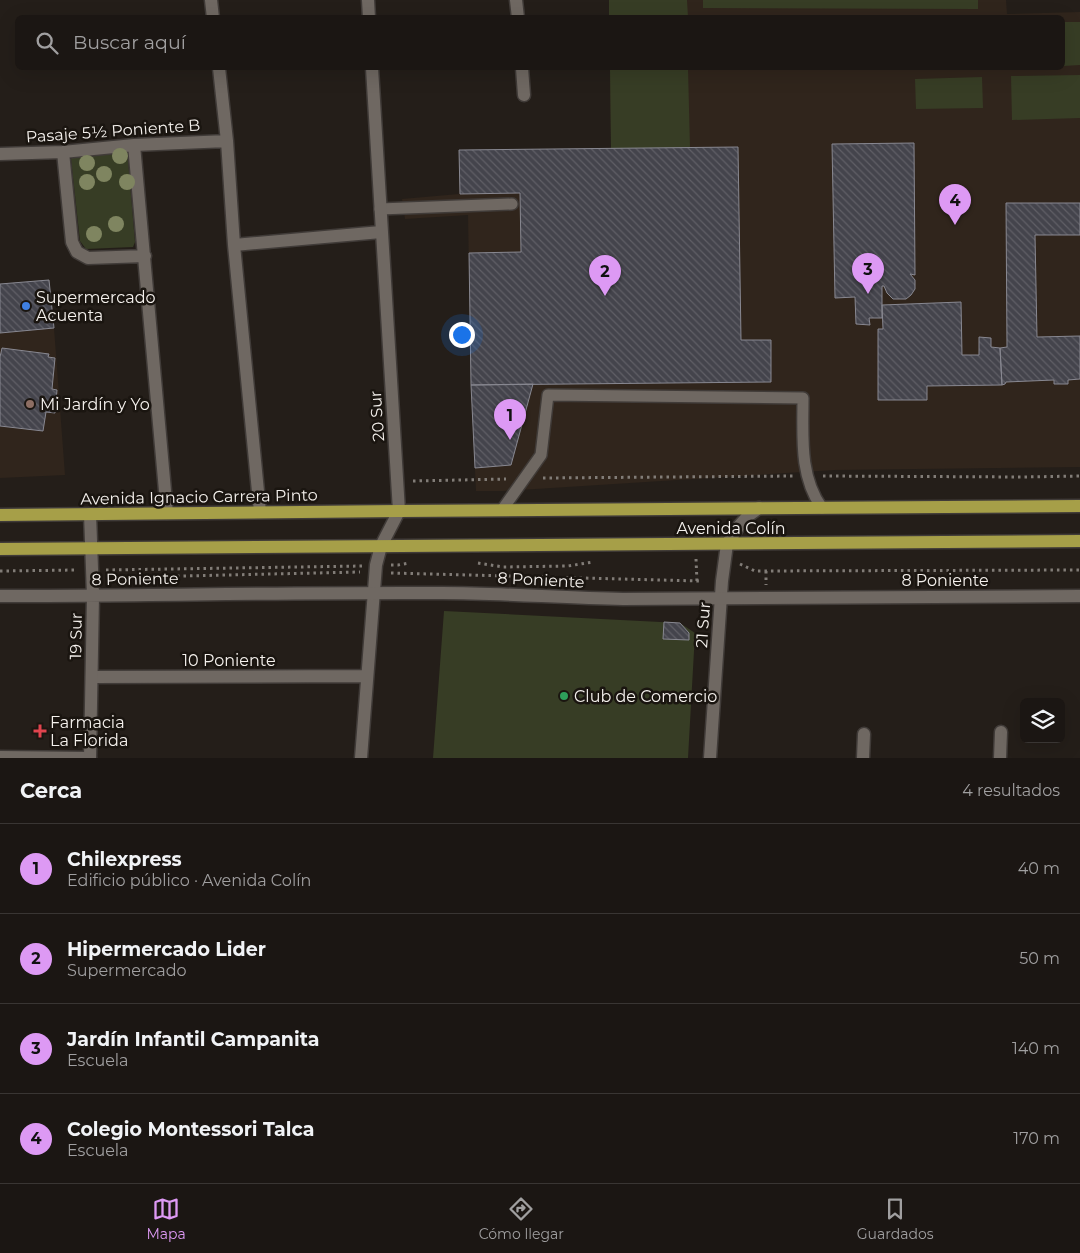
<!DOCTYPE html>
<html lang="es">
<meta charset="utf-8">
<style>
body{margin:0;font-family:Montserrat,sans-serif;background:#241f1c;color:#f1f3f6}
.controls{position:absolute;right:15px;bottom:15px;display:grid;overflow:hidden;border-radius:8px;box-shadow:0 5px 20px #0002}
.controls button{width:45px;height:45px;display:grid;place-items:center;padding:0;border:0;border-bottom:1px solid #393533;background:#1b1613;color:#f1f3f6;font:25px sans-serif}
.you{position:absolute;left:461px;top:334px;width:18px;height:18px;margin:-12px;border:4px solid #fff;border-radius:50%;background:#1a73e8;box-shadow:0 0 0 8px #1a73e833}
.badge{display:grid;place-items:center;width:32px;height:32px;border-radius:50%;background:#dd99f4;color:#111;font-size:16px;font-weight:700}
.pin{position:absolute;translate:-50% -41px;filter:drop-shadow(0 1px 2px #0008)}
.pin::after{content:'';position:absolute;top:26px;width:18px;height:15px;background:inherit;clip-path:polygon(0 0,100% 0,50% 100%)}
.list{margin:0;padding:0;list-style:none}
h2{display:flex;justify-content:space-between;align-items:center;height:65px;margin:0;padding:0 20px;font-size:21px}
h2 small{font-size:16px;font-weight:400;color:#a09fa0}
.list li{display:grid;grid-template-columns:32px 1fr auto;gap:15px;align-items:center;box-sizing:border-box;height:90px;padding:0 20px;border-top:1px solid #393533}
.list b{display:block;font-size:19px;white-space:nowrap}
.list p{margin:0;font-size:16px;white-space:nowrap;color:#a09fa0}
.list em{font-size:16px;font-style:normal;color:#a09fa0}
.icon{flex:none;width:28px;height:28px;fill:none;stroke:currentColor;stroke-width:2;stroke-linecap:round;stroke-linejoin:round}
.map{position:relative;flex:none;width:1080px;height:758px;overflow:hidden}
.search{position:absolute;background:#1b1613;box-shadow:0 5px 20px #0002;left:15px;right:15px;top:15px;height:55px;display:flex;align-items:center;gap:12px;box-sizing:border-box;padding:0 18px;border-radius:8px;color:#a09fa0;font-size:19px}
.sheet{height:425px;background:#1b1613}
nav{display:flex;justify-content:space-around;align-items:center;box-sizing:border-box;height:70px;border-top:1px solid #393533;background:#1b1613;font-size:14px;color:#a09fa0}
nav a{display:grid;justify-items:center;gap:2px}
nav .on{color:#dd99f4}
.map>svg:first-child{display:block}
.built{fill:#30251c}
.park{fill:#373d25}
.building{fill:url(#building-back-hatch);stroke:#888891}
.lines{fill:none;stroke-linecap:round;stroke-linejoin:round}
.service-casing{stroke:#403b38;stroke-width:14}
.minor-casing{stroke:#403b38;stroke-width:15}
.tertiary-casing{stroke:#403b38;stroke-width:15}
.primary-casing{stroke:#403b38;stroke-width:15}
.path{stroke:#817c77;stroke-width:3;stroke-dasharray:2.5 4;stroke-linecap:butt}
.service{stroke:#6f6862;stroke-width:11}
.minor{stroke:#6f6862;stroke-width:12}
.tertiary{stroke:#6f6862;stroke-width:12}
.primary{stroke:#a69f48;stroke-width:12}
.tree{fill:#7f8560}
.shop-dot{fill:#3f7fe0;stroke:#1a1510;stroke-width:2}
.education-dot{fill:#8d6e63;stroke:#1a1510;stroke-width:2}
.leisure-dot{fill:#2e9e5b;stroke:#1a1510;stroke-width:2}
.health-dot{fill:#e0444e;stroke:#1a1510;stroke-width:2}
.labels{text-anchor:middle;dominant-baseline:central;stroke-width:5;stroke-linejoin:round;paint-order:stroke}
.street-label{font-size:16px;fill:#f5f1ed;stroke:#1a1510}
.poi-label{font-size:16px;fill:#f5f1ed;stroke:#1a1510;text-anchor:start}
</style>
<div class="map">
<svg width="1080" height="758" viewBox="0 0 1080 758">
<defs>
<pattern id="building-back-hatch" width="6" height="6" patternUnits="userSpaceOnUse" patternTransform="scale(1.25)"><rect width="6" height="6" fill="#44444c"/><path d="M-1 5l2 2M0 0l6 6M5-1l2 2" fill="none" stroke="#605f66"/></pattern>
</defs>
<rect width="100%" height="100%" fill="#241e19"/>
<path class="built" d="M 609,0 L 1006,0 L 1007,14 L 1080,12 L 1080,467 L 835,470 L 503,491 L 476,491 L 471,385 L 468,215 L 405,219 L 402,199 L 459,194 L 459,150 L 611,149 L 610,68 L 1062,68 L 1062,18 L 609,18 Z
M 54,328 L 65,475 L 0,478 L 0,333 Z"/>
<path class="park" d="M 609,0 L 687,0 L 688,17 L 609,17 Z
M 703,0 L 978,0 L 978,9 L 703,8 Z
M 1063,22 L 1080,22 L 1080,65 L 1063,66 Z
M 610,68 L 688,68 L 690,148 L 611,149 Z
M 1080,75 L 1080,118 L 1012,120 L 1011,76 Z
M 982,77 L 983,108 L 916,109 L 915,79 Z
M 122,150 L 128,160 L 135,242 L 133,247 L 86,249 L 80,241 L 71,159 L 76,154 Z
M 444,611 L 680,623 L 695,633 L 688,758 L 433,758 Z"/>
<path class="building" d="M 914,143 L 915,275 L 910,274 L 915,280 L 915,289 L 911,295 L 906,299 L 893,299 L 887,293 L 884,286 L 882,286 L 882,318 L 869,318 L 870,325 L 856,324 L 855,297 L 835,298 L 832,144 Z
M 738,147 L 741,340 L 771,340 L 771,382 L 471,385 L 469,253 L 521,252 L 520,193 L 460,194 L 459,150 Z
M 1006,203 L 1080,203 L 1080,235 L 1035,235 L 1037,337 L 1080,336 L 1080,379 L 1068,380 L 1068,384 L 1054,384 L 1054,380 L 1006,382 L 1005,384 L 1002,385 L 1000,348 L 1007,347 Z
M 49,280 L 54,328 L 0,333 L 0,284 Z
M 961,302 L 962,355 L 979,355 L 979,337 L 991,338 L 991,347 L 1000,348 L 1002,385 L 927,386 L 927,400 L 878,400 L 878,329 L 883,329 L 882,305 Z
M 2,348 L 49,354 L 48,357 L 55,358 L 52,389 L 57,390 L 55,413 L 46,412 L 43,431 L 0,426 L 0,357 Z
M 533,384 L 511,465 L 475,468 L 471,385 Z
M 664,622 L 680,623 L 689,633 L 689,640 L 663,639 Z"/>
<g class="lines">
<g class="service-casing">
<path id="service" d="M 380,209 L 512,204
M 502,510 L 541,455 L 548,395 L 803,398 C 803,436 799,476 822,508"/>
</g>
<g class="minor-casing">
<path id="minor" d="M 211,0 L 213,18
M 368,0 L 369,18
M 516,0 L 518,18
M 219,68 L 227,141 L 234,245 L 260,512
M 522,68 L 524,95
M 134,145 L 167,513
M 63,152 L 72,242 L 77,252 L 88,258 L 145,256
M 0,154 L 63,152 L 134,145 L 227,141
M 234,245 L 381,232
M 92,677 L 367,676
M 0,757 L 90,758
M 361,758 L 376,565 L 381,546 L 399,511 L 372,68
M 710,758 L 722,581 L 727,544 L 739,526 L 748,516 L 759,508
M 863,758 L 864,734
M 1000,758 L 1001,732"/>
</g>
<g class="tertiary-casing">
<path id="tertiary" d="M 90,514 L 93,596 L 90,758
M 0,596 C 147,596 294,592 442,593 C 502,593 562,598 623,599 L 1080,596"/>
</g>
<g class="primary-casing">
<path id="primary" d="M 0,515 L 399,511 L 1080,506
M 0,549 L 1080,541"/>
</g>
<path class="path" d="M 823,476 L 1023,477 L 1080,476
M 543,478 L 794,476
M 413,481 L 506,479
M 696,559 L 697,582
M 478,563 L 503,567 L 568,566 L 593,562
M 740,564 L 755,571 L 1080,570
M 391,565 L 398,565 L 409,563
M 106,570 L 362,566
M 0,571 L 77,570
M 766,571 L 766,585
M 391,573 L 699,581
M 138,577 L 360,572"/>
<use href="#service" class="service"/>
<use href="#minor" class="minor"/>
<use href="#tertiary" class="tertiary"/>
<use href="#primary" class="primary"/>
</g>
<g class="tree">
<circle cx="120" cy="156" r="8"/>
<circle cx="87" cy="163" r="8"/>
<circle cx="104" cy="174" r="8"/>
<circle cx="87" cy="182" r="8"/>
<circle cx="127" cy="182" r="8"/>
<circle cx="116" cy="224" r="8"/>
<circle cx="94" cy="234" r="8"/>
</g>
<circle class="shop-dot" cx="26" cy="306" r="5"/>
<circle class="education-dot" cx="30" cy="404" r="5"/>
<circle class="leisure-dot" cx="564" cy="696" r="5"/>
<path class="health-dot" d="M37.5 723.5h5v5h5v5h-5v5h-5v-5h-5v-5h5z"/>
<g class="labels">
<g class="street-label">
<text transform="translate(113 131) rotate(-4)">Pasaje 5½ Poniente B</text>
<text transform="translate(377 416) rotate(-94)">20 Sur</text>
<text transform="translate(199 497) rotate(-1)">Avenida Ignacio Carrera Pinto</text>
<text x="731" y="528">Avenida Colín</text>
<text transform="translate(135 579) rotate(-1)">8 Poniente</text>
<text transform="translate(541 580) rotate(3)">8 Poniente</text>
<text x="945" y="580">8 Poniente</text>
<text transform="translate(703 625) rotate(-86)">21 Sur</text>
<text transform="translate(76 636) rotate(-89)">19 Sur</text>
<text x="229" y="660">10 Poniente</text>
</g>
<g class="poi-label">
<text x="36" y="297">Supermercado<tspan x="36" dy="18">Acuenta</tspan></text>
<text x="40" y="404">Mi Jardín y Yo</text>
<text x="574" y="696">Club de Comercio</text>
<text x="50" y="722">Farmacia<tspan x="50" dy="18">La Florida</tspan></text>
</g>
</g>
</svg>
<div class="controls">
<button><svg class="icon" aria-label="layers" viewBox="0 0 24 24"><path d="M12 4l9 5-9 5-9-5zM3 14l9 5 9-5"/></svg></button>
</div>
<div class="you"></div>
<div class="pin badge" style="left:510px;top:440px">1</div>
<div class="pin badge" style="left:605px;top:296px">2</div>
<div class="pin badge" style="left:868px;top:294px">3</div>
<div class="pin badge" style="left:955px;top:225px">4</div>
<div class="search"><svg class="icon" aria-label="search" viewBox="0 0 24 24"><circle cx="10" cy="10" r="6"/><path d="M15 15l6 6"/></svg>Buscar aquí</div>
</div>
<section class="sheet">
<h2>Cerca<small>4 resultados</small></h2>
<ul class="list">
<li><span class="badge">1</span><div><b>Chilexpress</b><p>Edificio público · Avenida Colín</p></div><em>40 m</em></li>
<li><span class="badge">2</span><div><b>Hipermercado Lider</b><p>Supermercado</p></div><em>50 m</em></li>
<li><span class="badge">3</span><div><b>Jardín Infantil Campanita</b><p>Escuela</p></div><em>140 m</em></li>
<li><span class="badge">4</span><div><b>Colegio Montessori Talca</b><p>Escuela</p></div><em>170 m</em></li>
</ul>
</section>
<nav>
<a class="on"><svg class="icon" aria-label="map" viewBox="0 0 24 24"><path d="M3 6l6-2 6 2 6-2v14l-6 2-6-2-6 2zM9 4v14M15 6v14"/></svg>Mapa</a>
<a><svg class="icon" aria-label="directions" viewBox="0 0 24 24"><path d="M12 3l9 9-9 9-9-9zM9 14v-3h6M13 9l2 2-2 2"/></svg>Cómo llegar</a>
<a><svg class="icon" aria-label="saved" viewBox="0 0 24 24"><path d="M7 4h10v16l-5-4-5 4z"/></svg>Guardados</a>
</nav>
